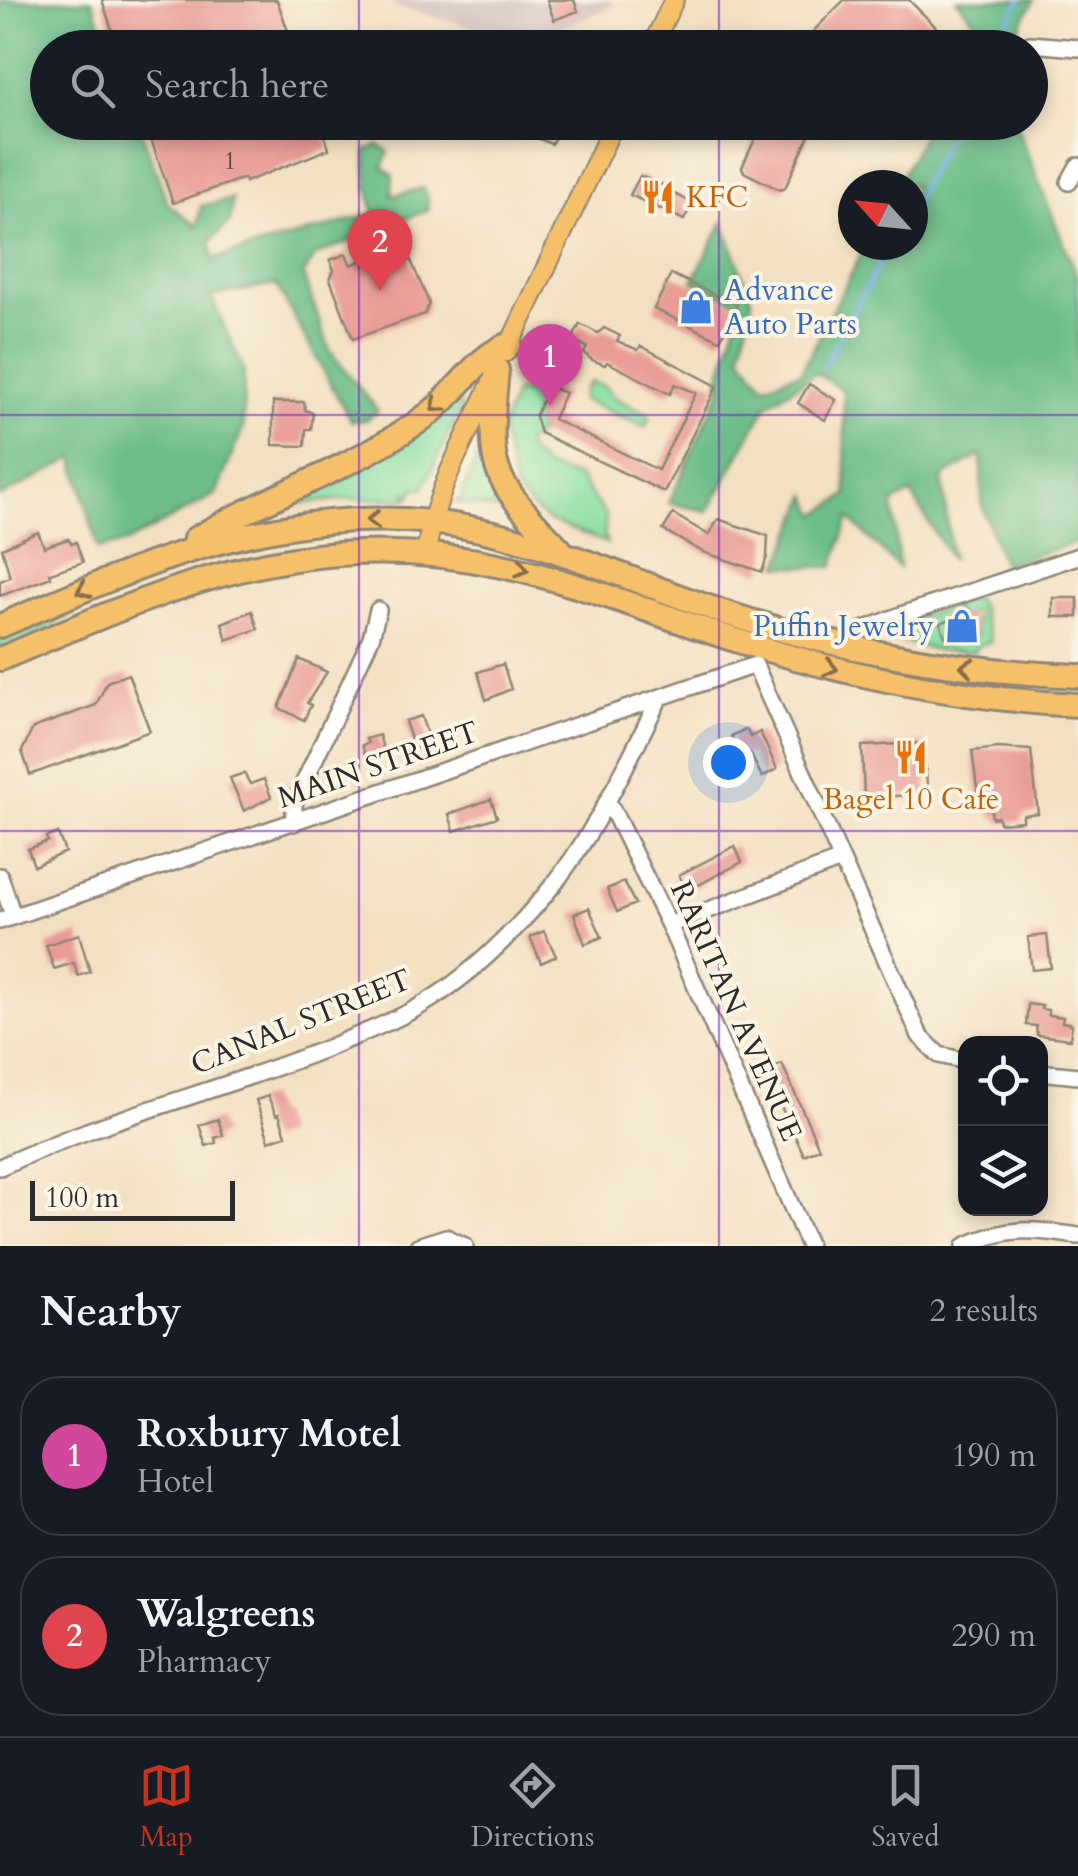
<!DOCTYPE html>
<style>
body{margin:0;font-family:Cardo,serif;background:#20242c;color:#f1f3f6}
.controls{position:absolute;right:30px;bottom:30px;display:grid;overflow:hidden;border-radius:20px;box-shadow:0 5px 15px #0003}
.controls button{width:90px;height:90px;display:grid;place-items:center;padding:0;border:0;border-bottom:2px solid #363941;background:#171b24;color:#f1f3f6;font:50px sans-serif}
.compass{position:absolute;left:838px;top:170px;width:90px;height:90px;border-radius:50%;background:#171b24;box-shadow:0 5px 15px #0003;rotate:297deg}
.scale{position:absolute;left:30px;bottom:25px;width:205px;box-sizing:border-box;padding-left:10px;border:5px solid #2b2b2b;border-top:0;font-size:28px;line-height:35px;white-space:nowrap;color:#2b2b2b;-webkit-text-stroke:8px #fcf5e5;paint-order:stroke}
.you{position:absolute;left:728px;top:762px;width:35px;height:35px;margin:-25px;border:8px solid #fff;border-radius:50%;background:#1a73e8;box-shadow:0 0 0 15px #1a73e833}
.badge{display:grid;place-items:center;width:65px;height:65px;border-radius:50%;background:#c8321e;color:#fff;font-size:32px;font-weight:700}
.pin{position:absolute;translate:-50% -82px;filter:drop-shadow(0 2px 5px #0008)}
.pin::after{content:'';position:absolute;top:52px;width:35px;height:30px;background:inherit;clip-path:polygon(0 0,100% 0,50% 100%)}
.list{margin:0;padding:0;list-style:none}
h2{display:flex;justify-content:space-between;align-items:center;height:130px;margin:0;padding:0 40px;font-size:42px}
h2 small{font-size:32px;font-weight:400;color:#9ea1a6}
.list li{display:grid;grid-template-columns:65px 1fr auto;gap:30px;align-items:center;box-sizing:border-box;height:160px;margin:0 20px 20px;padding:0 20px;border:2px solid #363941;border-radius:40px}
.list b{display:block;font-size:38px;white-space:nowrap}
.list p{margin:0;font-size:32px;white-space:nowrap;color:#9ea1a6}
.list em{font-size:32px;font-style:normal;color:#9ea1a6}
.icon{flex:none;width:55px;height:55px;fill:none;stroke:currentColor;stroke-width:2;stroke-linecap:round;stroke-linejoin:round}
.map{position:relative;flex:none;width:1078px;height:1246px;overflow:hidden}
.search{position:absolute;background:#171b24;box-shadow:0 5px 15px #0003;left:30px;right:30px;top:30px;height:110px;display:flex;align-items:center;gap:25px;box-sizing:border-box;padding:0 35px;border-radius:55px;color:#9ea1a6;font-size:38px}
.sheet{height:490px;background:#171b24}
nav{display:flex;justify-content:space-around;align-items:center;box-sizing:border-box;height:140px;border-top:2px solid #363941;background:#171b24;font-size:28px;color:#9ea1a6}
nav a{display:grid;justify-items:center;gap:5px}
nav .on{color:#c8321e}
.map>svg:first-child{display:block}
.industrial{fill:#d1bfbd}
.green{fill:#86dea3;stroke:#588467;stroke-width:2.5}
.forest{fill:#6cbd89;stroke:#4c745a;stroke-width:2.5}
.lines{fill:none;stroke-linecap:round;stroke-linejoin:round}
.stream{stroke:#81b2ed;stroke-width:4}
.building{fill:#e99b96}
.minor-casing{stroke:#8f8676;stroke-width:20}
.major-casing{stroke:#8f8676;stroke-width:22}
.highway-casing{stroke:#8f8676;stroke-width:28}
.minor{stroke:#fff;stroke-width:15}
.major{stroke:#f6c06b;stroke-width:18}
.highway{stroke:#f6c06b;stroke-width:22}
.oneway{stroke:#866e48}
.grid{fill:none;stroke:#7b2cbf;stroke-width:2.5;stroke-opacity:0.55}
.labels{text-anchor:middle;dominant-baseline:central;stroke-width:8;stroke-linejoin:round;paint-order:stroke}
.number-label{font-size:25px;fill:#5a4746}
.food-label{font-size:30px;fill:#c56008;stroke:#fcf5e5;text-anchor:start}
.shop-label{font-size:30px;fill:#366cbe;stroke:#fcf5e5;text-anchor:start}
.street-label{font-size:30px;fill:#2b2b2b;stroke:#fcf5e5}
</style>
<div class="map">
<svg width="1078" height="1246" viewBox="0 0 1078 1246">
<rect width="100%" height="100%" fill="#fcf5e5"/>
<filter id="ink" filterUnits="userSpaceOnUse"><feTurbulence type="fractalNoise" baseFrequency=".01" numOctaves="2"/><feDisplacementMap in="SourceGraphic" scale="20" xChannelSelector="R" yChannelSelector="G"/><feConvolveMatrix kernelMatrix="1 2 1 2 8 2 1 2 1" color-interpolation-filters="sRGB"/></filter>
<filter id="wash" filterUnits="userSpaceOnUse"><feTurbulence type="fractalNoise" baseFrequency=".0048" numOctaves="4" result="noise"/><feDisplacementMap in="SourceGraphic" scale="40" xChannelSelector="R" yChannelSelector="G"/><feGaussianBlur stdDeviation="2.25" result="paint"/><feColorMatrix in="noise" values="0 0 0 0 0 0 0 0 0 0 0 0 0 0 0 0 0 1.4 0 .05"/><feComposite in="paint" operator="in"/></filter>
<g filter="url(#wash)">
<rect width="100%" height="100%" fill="#f3e0c2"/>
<path class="industrial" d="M 393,0 L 611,0 L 613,6 L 526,42 L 395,6 Z"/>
<path class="green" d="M 590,382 L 604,386 L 616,399 L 648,414 L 650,417 L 645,427 L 582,400 L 583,390 Z
M 515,392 L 535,392 L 544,396 L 535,416 L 540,433 L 527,442 L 527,450 L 546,468 L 578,477 L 606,516 L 604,536 L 607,543 L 549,521 L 532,508 L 515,490 L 501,429 Z
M 458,402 L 462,405 L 423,489 L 416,487 L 412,494 L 406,492 L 405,497 L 411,496 L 408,499 L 350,499 L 292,504 L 292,498 L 417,433 Z
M 484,454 L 508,507 L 506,511 L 455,502 L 460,500 L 477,458 Z
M 111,588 L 113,591 L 43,631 L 0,650 L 0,636 Z
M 975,597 L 982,610 L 958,617 L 953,606 L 955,617 L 940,623 L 944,637 L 959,633 L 962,641 L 967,639 L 968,643 L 977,635 L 974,618 L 982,614 L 991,641 L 974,648 L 975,652 L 936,650 L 889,638 L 888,629 L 893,626 Z
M 842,654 L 1019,682 L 1035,687 L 1034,694 L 997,690 L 839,660 Z"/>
<path class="forest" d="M 0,0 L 92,0 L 110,47 L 48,48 L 48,122 L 138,123 L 168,204 L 197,226 L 201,206 L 232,199 L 230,222 L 210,242 L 214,259 L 374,214 C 370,197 364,166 367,150 L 379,145 L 389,152 L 383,167 L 393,175 L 392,196 L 423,188 L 428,198 L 428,210 L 316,255 L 303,275 L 330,351 L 378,411 L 366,420 L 351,421 L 276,285 L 211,296 L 244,370 L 243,428 L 216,494 L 126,543 L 98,549 L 74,458 L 0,497 Z
M 957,0 L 1034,0 L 1009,47 L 967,48 L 978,25 Z
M 929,123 L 1015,123 L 1078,279 L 1078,542 L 1003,565 L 982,506 L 981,455 L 942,477 L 952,561 L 911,493 L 893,503 L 899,568 L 849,518 L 833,567 L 779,566 L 808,495 L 817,515 L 847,495 L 843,390 L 815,373 L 767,405 L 708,511 L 669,503 L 721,388 L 719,380 L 742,304 L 693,281 L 723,222 L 752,301 L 741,355 L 764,385 L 801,372 L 866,245 L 913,245 L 913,185 L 897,185 Z"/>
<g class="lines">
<path class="stream" d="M 994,48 L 1020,0
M 913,202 L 955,122
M 823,366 L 890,245"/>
</g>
<g id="blocks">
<path class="building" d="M 102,0 L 277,0 L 294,48 L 118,48 Z
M 547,0 L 574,0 L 578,11 L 554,20 Z
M 844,0 L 909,0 L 957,48 L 797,48 Z
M 145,122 L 320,122 L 329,149 L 245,182 L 244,178 L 173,203 Z
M 498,122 L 565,122 L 551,144 Z
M 763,122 L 815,122 L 785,188 L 780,190 L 744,172 L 742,167 Z
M 640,176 L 670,188 L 669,191 L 692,203 L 684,220 L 630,195 Z
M 404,244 L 429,303 L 425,314 L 353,339 L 330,279 L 334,270 L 330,260 L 346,254 L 351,265 Z
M 671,274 L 737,305 L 720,340 L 654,309 Z
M 580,324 L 598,333 L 604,328 L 620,336 L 617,341 L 638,350 L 641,346 L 717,386 L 664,492 L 540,433 L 535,416 L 549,386 L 565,393 L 553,419 L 658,470 L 696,393 L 675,384 L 670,394 L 607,362 L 605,365 L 592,360 L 584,353 L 587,347 L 572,340 Z
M 809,384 L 836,400 L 825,420 L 798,403 Z
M 273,402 L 304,402 L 305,410 L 313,413 L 311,429 L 306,429 L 305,446 L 273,445 Z
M 673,514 L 709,535 L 718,519 L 768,536 L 767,557 L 762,572 L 703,552 L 663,530 Z
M 38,532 L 44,547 L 68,539 L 72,544 L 76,542 L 83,562 L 50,573 L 51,577 L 0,596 L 0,581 L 10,577 L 2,548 Z
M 1053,598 L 1078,598 L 1078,617 L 1053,617 Z
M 252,611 L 258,629 L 227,640 L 222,623 Z
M 969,613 L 975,637 L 962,641 L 959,633 L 945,637 L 940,623 Z
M 299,659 L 327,672 L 307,703 L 311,705 L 304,720 L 279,708 Z
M 503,664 L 511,689 L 486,700 L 478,672 Z
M 128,674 L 150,731 L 30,775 L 22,751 L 33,728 L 96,705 L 107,682 Z
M 421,716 L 430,743 L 414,749 L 405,721 Z
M 746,729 L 750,737 L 760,732 L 777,769 L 762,777 L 750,753 L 734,761 L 726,744 L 733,740 L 731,736 Z
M 379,735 L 385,755 L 367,761 L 362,745 L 368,743 L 366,739 Z
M 923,743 L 928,794 L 864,798 L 862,746 Z
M 998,748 L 1031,750 L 1038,813 L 1023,815 L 1023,821 L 999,823 L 998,817 L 992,818 L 990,801 L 979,803 L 972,751 Z
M 244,773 L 250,784 L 264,779 L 271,797 L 244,811 L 230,778 Z
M 491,799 L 497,817 L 454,831 L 449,814 Z
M 58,833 L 65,852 L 34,866 L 28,849 L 48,841 L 46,837 Z
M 735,846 L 742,862 L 687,891 L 679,875 Z
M 624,882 L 635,904 L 617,912 L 607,889 Z
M 589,908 L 602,937 L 585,944 L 574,914 Z
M 544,931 L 556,956 L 541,963 L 530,937 Z
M 79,934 L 90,972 L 78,976 L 74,963 L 54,969 L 46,945 Z
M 1047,935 L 1051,968 L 1032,970 L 1028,937 Z
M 1028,1004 L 1042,1006 L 1041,1009 L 1048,1010 L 1048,1015 L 1063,1017 L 1062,1022 L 1072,1024 L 1070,1039 L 1037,1035 L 1036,1026 L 1026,1025 Z
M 782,1064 L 819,1148 L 804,1155 L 764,1071 Z
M 268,1096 L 276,1115 L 279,1114 L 286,1135 L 269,1141 L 256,1100 Z
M 218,1119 L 223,1135 L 215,1138 L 216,1143 L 206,1146 L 199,1125 Z"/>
</g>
</g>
<g filter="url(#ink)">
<use href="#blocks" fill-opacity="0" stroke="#8f8676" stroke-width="2.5"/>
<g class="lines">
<g class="minor-casing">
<path id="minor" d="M 1030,44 L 1078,48
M 1069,182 L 1078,166
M 839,645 L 863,630 L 901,615 L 1078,556
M 755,665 L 920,1036 L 939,1055 L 966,1061
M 606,803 L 612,809 L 669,925 L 809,1246
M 294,823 L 294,804 L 371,638 L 378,610
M 0,876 L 13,916
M 0,921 L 755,665
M 669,925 L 841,860
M 1040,1072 L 1078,1076
M 0,1167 C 106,1117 221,1091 330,1047 C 364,1032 402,1019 433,998 C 475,971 513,933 545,895 C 594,837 626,765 660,697
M 418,1246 L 446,1237 L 465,1246
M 965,1246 C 1007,1226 1033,1229 1078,1236"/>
</g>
<g class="major-casing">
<path id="major" d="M 651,48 L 674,0
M 506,352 L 615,122
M 426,554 C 434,491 466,438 493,380"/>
</g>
<g class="highway-casing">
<path id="highway" d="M 497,370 C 487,472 489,476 560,549
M 195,539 C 270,494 361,466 430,413 C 458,391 477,355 510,344
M 0,626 C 133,568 256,513 405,520 C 518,525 617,577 723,612 C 838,650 956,671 1078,676
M 0,659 C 110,613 219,562 339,554 C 489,543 592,593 729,638 C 843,675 958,699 1078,705"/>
</g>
<use href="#minor" class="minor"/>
<use href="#major" class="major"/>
<use href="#highway" class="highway"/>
</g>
<defs><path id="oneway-chevron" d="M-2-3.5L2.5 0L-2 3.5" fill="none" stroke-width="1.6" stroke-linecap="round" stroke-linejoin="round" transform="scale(2.5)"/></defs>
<g class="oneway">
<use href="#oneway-chevron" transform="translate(437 406) rotate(140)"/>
<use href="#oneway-chevron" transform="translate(373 520) rotate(179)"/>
<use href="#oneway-chevron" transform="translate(522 569) rotate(13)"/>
<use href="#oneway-chevron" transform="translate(83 590) rotate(157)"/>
<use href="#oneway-chevron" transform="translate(967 667) rotate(-173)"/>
<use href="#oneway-chevron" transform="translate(831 668) rotate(14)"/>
</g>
</g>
<path class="grid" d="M 359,0 L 359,48M 719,0 L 719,48M 359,122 L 359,1246M 719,122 L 719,1246M 0,415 L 1078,415M 0,831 L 1078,831"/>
<defs>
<g id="restaurant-bare" transform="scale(2.7)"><path d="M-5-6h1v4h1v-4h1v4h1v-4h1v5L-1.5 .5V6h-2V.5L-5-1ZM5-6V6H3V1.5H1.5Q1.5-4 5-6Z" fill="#e8710a" stroke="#fcf5e5" stroke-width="2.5" paint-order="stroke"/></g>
<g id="shop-bare" transform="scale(2.7)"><path d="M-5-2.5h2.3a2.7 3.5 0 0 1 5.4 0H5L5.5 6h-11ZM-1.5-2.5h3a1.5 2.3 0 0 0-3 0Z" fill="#3f7fe0" stroke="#fcf5e5" stroke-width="2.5" paint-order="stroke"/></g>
</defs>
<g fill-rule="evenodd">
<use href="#restaurant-bare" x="658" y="197"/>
<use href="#shop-bare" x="696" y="307"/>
<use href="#shop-bare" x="962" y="626"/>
<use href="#restaurant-bare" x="911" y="757"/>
</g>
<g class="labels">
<g class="number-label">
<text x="230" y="161">1</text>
</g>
<g class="food-label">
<text x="686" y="197">KFC</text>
<text x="911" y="799" text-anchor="middle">Bagel 10 Cafe</text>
</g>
<g class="shop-label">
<text x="724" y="290">Advance<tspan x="724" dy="34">Auto Parts</tspan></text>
<text x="934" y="626" text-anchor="end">Puffin Jewelry</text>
</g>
<g class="street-label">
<text transform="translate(378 765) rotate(-19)">MAIN STREET</text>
<text transform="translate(736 1011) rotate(66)">RARITAN AVENUE</text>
<text transform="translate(301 1022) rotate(-22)">CANAL STREET</text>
</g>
</g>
</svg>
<div class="controls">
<button><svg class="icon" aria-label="locate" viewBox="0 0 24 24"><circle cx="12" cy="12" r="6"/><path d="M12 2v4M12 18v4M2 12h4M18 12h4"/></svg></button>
<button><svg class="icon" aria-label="layers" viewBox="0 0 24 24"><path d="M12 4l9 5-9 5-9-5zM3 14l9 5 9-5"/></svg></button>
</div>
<svg class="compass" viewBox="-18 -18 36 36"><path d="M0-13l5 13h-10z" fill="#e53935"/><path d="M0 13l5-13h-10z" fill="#9ea1a6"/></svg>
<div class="scale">100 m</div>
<div class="you"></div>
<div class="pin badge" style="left:550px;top:406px;background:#d1479c">1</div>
<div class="pin badge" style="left:380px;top:291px;background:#e0444e">2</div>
<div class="search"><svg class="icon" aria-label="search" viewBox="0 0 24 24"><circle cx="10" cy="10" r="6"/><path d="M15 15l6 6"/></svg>Search here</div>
</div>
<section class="sheet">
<h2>Nearby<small>2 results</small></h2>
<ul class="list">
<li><span class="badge" style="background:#d1479c">1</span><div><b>Roxbury Motel</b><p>Hotel</p></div><em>190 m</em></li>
<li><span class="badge" style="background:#e0444e">2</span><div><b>Walgreens</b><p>Pharmacy</p></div><em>290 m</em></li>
</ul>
</section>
<nav>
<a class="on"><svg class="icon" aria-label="map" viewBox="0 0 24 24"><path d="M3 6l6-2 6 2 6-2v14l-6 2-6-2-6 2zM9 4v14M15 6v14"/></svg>Map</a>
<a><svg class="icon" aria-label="directions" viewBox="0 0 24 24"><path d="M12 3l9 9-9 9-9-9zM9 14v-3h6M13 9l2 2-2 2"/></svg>Directions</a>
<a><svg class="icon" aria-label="saved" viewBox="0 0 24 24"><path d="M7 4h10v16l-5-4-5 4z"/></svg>Saved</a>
</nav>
